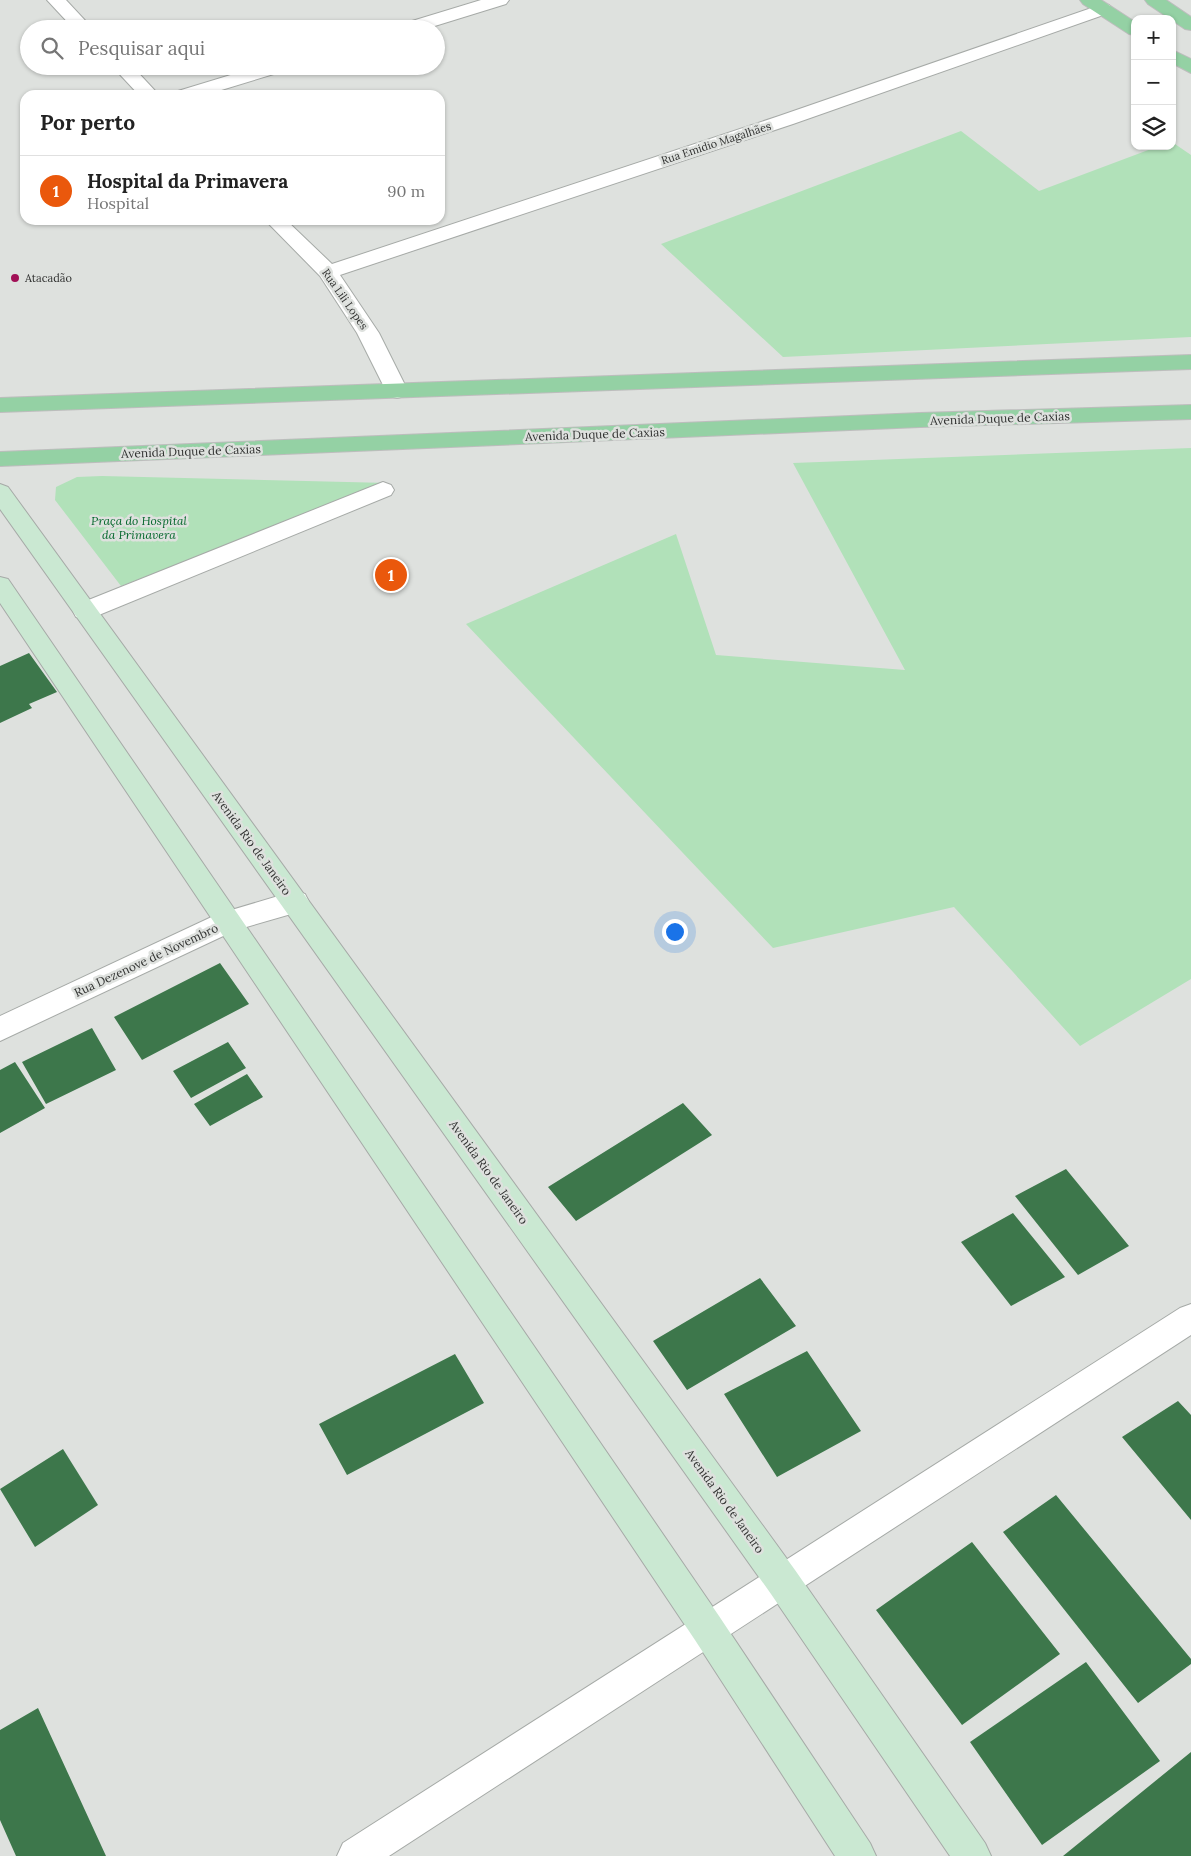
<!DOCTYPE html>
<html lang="pt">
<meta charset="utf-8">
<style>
body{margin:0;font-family:Lora,serif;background:#f2f2f2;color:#222}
.controls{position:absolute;right:15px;top:15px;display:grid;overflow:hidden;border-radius:10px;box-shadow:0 1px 4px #0004}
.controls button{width:45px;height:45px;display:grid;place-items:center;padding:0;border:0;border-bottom:1px solid #e0e0e0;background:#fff;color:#222;font:25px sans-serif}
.you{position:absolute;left:674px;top:931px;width:18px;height:18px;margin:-12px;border:4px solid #fff;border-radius:50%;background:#1a73e8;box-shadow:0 0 0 8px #1a73e833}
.badge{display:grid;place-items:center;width:32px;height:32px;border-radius:50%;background:#ea580c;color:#fff;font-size:16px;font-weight:700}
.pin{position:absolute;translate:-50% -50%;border:2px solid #fff;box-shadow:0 1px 5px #0006}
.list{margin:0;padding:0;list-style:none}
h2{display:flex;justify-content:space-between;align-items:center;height:65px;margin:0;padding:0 20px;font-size:21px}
h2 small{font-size:16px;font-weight:400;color:#767676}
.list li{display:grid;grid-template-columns:32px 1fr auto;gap:15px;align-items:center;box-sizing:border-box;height:70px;padding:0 20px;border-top:1px solid #e0e0e0}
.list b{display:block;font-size:19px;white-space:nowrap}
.list p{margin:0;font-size:16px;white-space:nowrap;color:#767676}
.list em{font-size:16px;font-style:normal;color:#767676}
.icon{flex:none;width:28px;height:28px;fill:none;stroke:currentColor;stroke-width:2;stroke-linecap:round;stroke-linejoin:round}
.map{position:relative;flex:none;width:1191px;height:1856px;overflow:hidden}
.search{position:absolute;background:#fff;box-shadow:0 1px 4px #0004;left:20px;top:20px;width:425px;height:55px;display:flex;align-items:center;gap:12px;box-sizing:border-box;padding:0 18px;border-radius:28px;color:#767676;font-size:19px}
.panel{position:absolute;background:#fff;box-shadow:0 1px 4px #0004;left:20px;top:90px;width:425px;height:135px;border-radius:15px}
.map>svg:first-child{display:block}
.green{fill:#b1e1b9}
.building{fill:#3d774b}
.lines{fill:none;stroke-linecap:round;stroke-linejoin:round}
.street-casing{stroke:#a6aaa7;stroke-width:2}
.secondary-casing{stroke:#a6aaa7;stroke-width:2}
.primary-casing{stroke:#bdbdbd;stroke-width:2}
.street{fill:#fff;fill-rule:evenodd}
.secondary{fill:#cae8d2;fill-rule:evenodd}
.primary{fill:#94d1a4;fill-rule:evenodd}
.poi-dot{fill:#a11056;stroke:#dee1de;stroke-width:2}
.labels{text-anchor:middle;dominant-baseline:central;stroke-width:5;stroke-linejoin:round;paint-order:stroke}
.far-street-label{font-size:11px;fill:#313231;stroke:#dee1de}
.far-poi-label{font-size:11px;fill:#313231;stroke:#dee1de;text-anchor:start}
.street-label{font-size:12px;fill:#313231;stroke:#dee1de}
.park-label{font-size:12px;font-style:italic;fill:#05682d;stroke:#dee1de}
</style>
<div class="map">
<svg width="1191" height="1856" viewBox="0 0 1191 1856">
<rect width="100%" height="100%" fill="#dee1de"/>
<path class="green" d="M 961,131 L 1039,191 L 1159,146 L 1172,146 L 1172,142 L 1191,155 L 1191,337 L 783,357 L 661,244 Z
M 1191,448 L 1191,979 L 1080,1046 L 954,907 L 773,948 L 466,624 L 676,534 L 716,655 L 905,670 L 793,463 Z
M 102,476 L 388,483 L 121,586 L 55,500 L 56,487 L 77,477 Z"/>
<path class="building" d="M 29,653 L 57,692 L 29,704 L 32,708 L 0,723 L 0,666 Z
M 220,963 L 249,1004 L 142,1060 L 114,1017 Z
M 92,1028 L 116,1070 L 46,1104 L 22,1062 Z
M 228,1042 L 246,1068 L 191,1098 L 173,1071 Z
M 15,1062 L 45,1108 L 0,1133 L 0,1070 Z
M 247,1074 L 263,1097 L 210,1126 L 194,1104 Z
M 683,1103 L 712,1135 L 576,1221 L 548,1187 Z
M 1066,1169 L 1129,1246 L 1078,1275 L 1015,1196 Z
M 1013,1213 L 1065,1277 L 1011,1306 L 961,1242 Z
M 760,1278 L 796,1326 L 687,1390 L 653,1341 Z
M 807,1351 L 861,1431 L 777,1477 L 724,1394 Z
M 455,1354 L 484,1403 L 347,1475 L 319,1424 Z
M 1178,1401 L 1191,1415 L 1191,1520 L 1122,1437 Z
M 63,1449 L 98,1505 L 35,1547 L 0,1489 Z
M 1056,1495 L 1191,1659 L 1191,1664 L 1138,1703 L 1003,1532 Z
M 972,1542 L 1060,1654 L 962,1725 L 876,1610 Z
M 1086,1662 L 1160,1761 L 1042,1845 L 970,1742 Z
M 38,1708 L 106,1856 L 16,1856 L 0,1820 L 0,1730 Z
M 1191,1752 L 1191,1856 L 1063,1856 Z"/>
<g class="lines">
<g class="street-casing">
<path id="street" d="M 47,0 L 66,0 L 93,29 L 74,29 Z
M 481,0 L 509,0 L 506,4 L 425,29 L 396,29 L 399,25 Z
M 1103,4 L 1109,5 L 1112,9 L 1109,13 L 793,124 L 340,275 L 379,333 L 408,391 L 405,396 L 397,398 L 389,396 L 386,391 L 357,333 L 320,276 L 265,220 L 286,220 L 332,264 L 779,116 Z
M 112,66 L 132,66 L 159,95 L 139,95 Z
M 260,66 L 289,66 L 287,70 L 205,95 L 176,95 L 178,91 Z
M 383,482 L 391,485 L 394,490 L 391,495 L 94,617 L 85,619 L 76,617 L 73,611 L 76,605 Z
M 295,891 L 305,894 L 309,902 L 305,910 L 236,930 L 0,1041 L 0,1016 L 218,914 Z
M 1191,1304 L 1191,1335 L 389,1856 L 337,1856 L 343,1843 L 1180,1308 Z"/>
</g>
<g class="secondary-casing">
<path id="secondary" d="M 0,484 L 8,487 L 795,1570 L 985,1843 L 991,1856 L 950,1856 L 771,1594 L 0,509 Z
M 0,577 L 8,579 L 719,1616 L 870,1843 L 876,1856 L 835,1856 L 695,1640 L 0,603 Z"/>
</g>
<g class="primary-casing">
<path id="primary" d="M 1080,0 L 1101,0 L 1135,22 L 1135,35 L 1129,34 L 1083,4 Z
M 1145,0 L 1166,0 L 1191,17 L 1191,30 L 1185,29 L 1148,4 Z
M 1172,50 L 1191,59 L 1191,73 L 1172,63 Z
M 1191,355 L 1191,369 L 0,412 L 0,398 Z
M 1191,405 L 1191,419 L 920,427 L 0,466 L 0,452 L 920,413 Z"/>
</g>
<use href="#street" class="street"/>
<use href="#secondary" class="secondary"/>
<use href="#primary" class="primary"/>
</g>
<circle class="poi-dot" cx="15" cy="278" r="5"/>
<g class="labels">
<g class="far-street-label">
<text transform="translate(716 143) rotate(-18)">Rua Emidio Magalhães</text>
<text transform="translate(345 299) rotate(55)">Rua Lili Lopes</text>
</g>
<g class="far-poi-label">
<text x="25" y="278">Atacadão</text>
</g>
<g class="street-label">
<text transform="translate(1000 418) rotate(-2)">Avenida Duque de Caxias</text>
<text transform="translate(595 434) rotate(-2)">Avenida Duque de Caxias</text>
<text transform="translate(191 451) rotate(-2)">Avenida Duque de Caxias</text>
<text transform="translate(252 843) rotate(54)">Avenida Rio de Janeiro</text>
<text transform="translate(146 960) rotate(-25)">Rua Dezenove de Novembro</text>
<text transform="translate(489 1172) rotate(54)">Avenida Rio de Janeiro</text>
<text transform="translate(725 1501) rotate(54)">Avenida Rio de Janeiro</text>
</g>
<g class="park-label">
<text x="139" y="520">Praça do Hospital<tspan x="139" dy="14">da Primavera</tspan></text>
</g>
</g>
</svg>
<div class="controls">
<button>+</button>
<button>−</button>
<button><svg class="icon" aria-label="layers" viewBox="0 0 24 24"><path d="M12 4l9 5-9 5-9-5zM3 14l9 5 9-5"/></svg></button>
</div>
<div class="you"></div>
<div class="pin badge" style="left:391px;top:575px">1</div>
<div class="search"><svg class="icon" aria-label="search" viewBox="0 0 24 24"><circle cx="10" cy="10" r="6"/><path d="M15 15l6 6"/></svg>Pesquisar aqui</div>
<section class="panel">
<h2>Por perto<small></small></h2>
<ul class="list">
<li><span class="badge">1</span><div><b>Hospital da Primavera</b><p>Hospital</p></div><em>90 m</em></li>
</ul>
</section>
</div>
